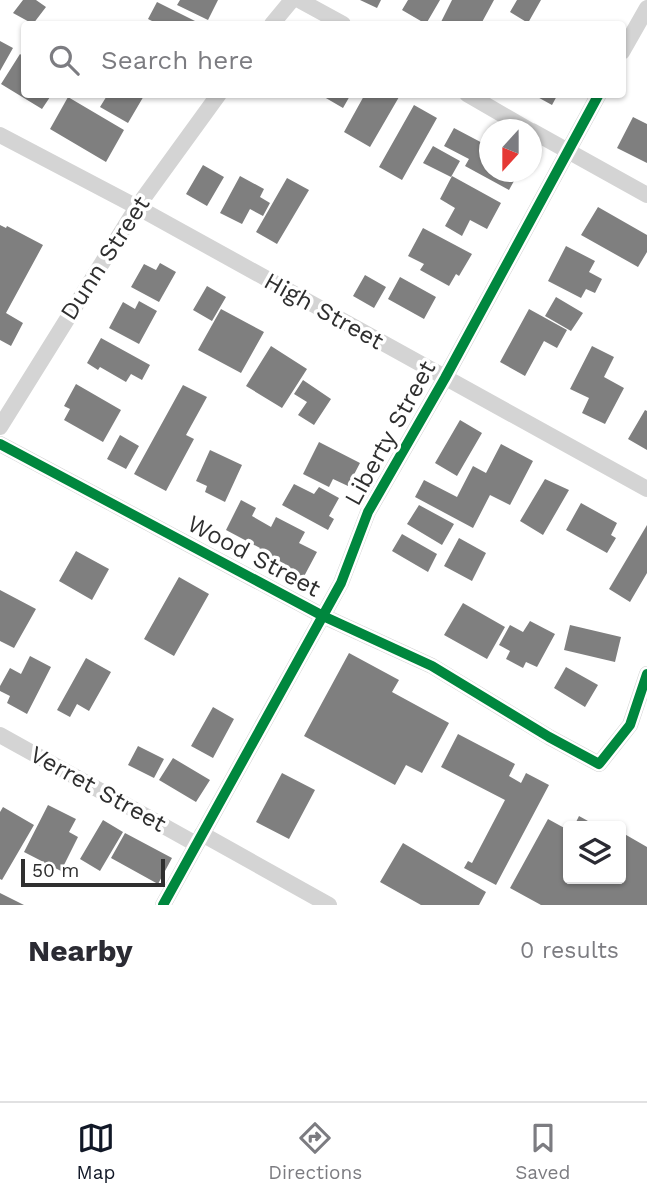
<!DOCTYPE html>
<style>
body{margin:0;font-family:"Work Sans",sans-serif;background:#f7f7f7;color:#2b2b33}
.controls{position:absolute;right:21px;bottom:21px;display:grid;overflow:hidden;border-radius:7px;box-shadow:0 2px 5px #0004}
.controls button{width:63px;height:63px;display:grid;place-items:center;padding:0;border:0;border-bottom:2px solid #e1e1e2;background:#fff;color:#2b2b33;font:35px sans-serif}
.compass{position:absolute;left:479px;top:119px;width:63px;height:63px;border-radius:50%;background:#fff;box-shadow:0 2px 5px #0004;rotate:201deg}
.scale{position:absolute;left:21px;bottom:18px;width:144px;box-sizing:border-box;padding-left:7px;border:4px solid #2f2f2f;border-top:0;font-size:19px;line-height:24px;white-space:nowrap;color:#2f2f2f;-webkit-text-stroke:5px #fff;paint-order:stroke}
.list{margin:0;padding:0;list-style:none}
h2{display:flex;justify-content:space-between;align-items:center;height:91px;margin:0;padding:0 28px;font-size:30px}
h2 small{font-size:23px;font-weight:400;color:#7c7c81}
.icon{flex:none;width:38px;height:38px;fill:none;stroke:currentColor;stroke-width:2;stroke-linecap:round;stroke-linejoin:round}
.map{position:relative;flex:none;width:647px;height:905px;overflow:hidden}
.search{position:absolute;background:#fff;box-shadow:0 2px 5px #0004;left:21px;right:21px;top:21px;height:77px;display:flex;align-items:center;gap:18px;box-sizing:border-box;padding:0 24px;border-radius:7px;color:#7c7c81;font-size:26px}
.sheet{height:196px;background:#fff}
nav{display:flex;justify-content:space-around;align-items:center;box-sizing:border-box;height:98px;border-top:2px solid #e1e1e2;background:#fff;font-size:19px;color:#7c7c81}
nav a{display:grid;justify-items:center;gap:4px}
nav .on{color:#111827}
.map>svg:first-child{display:block}
.building{fill:#7f7f7f}
.lines{fill:none;stroke-linecap:round;stroke-linejoin:round}
.street{stroke:#d4d4d4;stroke-width:16}
.cycleway-casing{stroke:#fff;stroke-width:15}
.cycleway{stroke:#00873e;stroke-width:10}
.labels{text-anchor:middle;dominant-baseline:central;stroke-width:7;stroke-linejoin:round;paint-order:stroke}
.street-label{font-size:24px;fill:#2f2f2f;stroke:#fff}
</style>
<div class="map">
<svg width="647" height="905" viewBox="0 0 647 905">
<rect width="100%" height="100%" fill="#fff"/>
<path class="building" d="M 23,0 L 36,0 L 46,7 L 33,24 L 13,13 Z
M 180,0 L 218,0 L 208,20 L 177,5 Z
M 360,0 L 381,0 L 377,8 Z
M 408,0 L 440,0 L 426,24 L 402,10 Z
M 452,0 L 494,0 L 481,24 L 445,24 L 441,22 Z
M 517,0 L 541,0 L 528,23 L 510,12 Z
M 157,2 L 201,24 L 158,24 L 148,19 Z
M 0,41 L 13,48 L 0,71 Z
M 20,54 L 24,57 L 24,94 L 52,94 L 42,109 L 1,84 Z
M 108,94 L 145,94 L 128,123 L 100,107 Z
M 319,94 L 351,94 L 343,108 Z
M 365,94 L 394,94 L 399,97 L 370,147 L 344,132 Z
M 532,94 L 558,94 L 552,105 Z
M 68,97 L 124,130 L 106,162 L 50,129 Z
M 414,105 L 437,118 L 402,180 L 379,167 Z
M 633,117 L 647,124 L 647,163 L 617,148 Z
M 454,128 L 490,147 L 490,172 L 519,172 L 509,190 L 465,166 L 469,159 L 444,146 Z
M 433,146 L 460,161 L 451,177 L 423,163 Z
M 203,165 L 224,177 L 207,206 L 186,194 Z
M 240,176 L 264,189 L 260,197 L 270,203 L 263,216 L 250,209 L 242,224 L 220,213 Z
M 452,176 L 501,203 L 487,229 L 470,220 L 462,236 L 445,226 L 455,208 L 440,199 Z
M 287,178 L 309,190 L 277,244 L 256,232 Z
M 598,207 L 647,235 L 647,252 L 638,267 L 581,235 Z
M 0,225 L 6,228 L 7,226 L 43,245 L 6,313 L 23,323 L 11,346 L 0,340 Z
M 423,228 L 472,254 L 459,276 L 456,274 L 449,286 L 420,270 L 424,264 L 408,256 Z
M 566,246 L 595,261 L 589,272 L 602,279 L 595,293 L 586,289 L 581,298 L 548,281 Z
M 160,263 L 176,272 L 159,302 L 131,287 L 144,264 L 156,270 Z
M 365,275 L 386,287 L 374,308 L 353,296 Z
M 400,277 L 436,297 L 424,319 L 388,299 Z
M 207,286 L 226,297 L 212,321 L 193,310 Z
M 556,297 L 583,313 L 571,331 L 545,316 Z
M 139,301 L 157,311 L 139,344 L 109,328 L 123,302 L 135,309 Z
M 221,309 L 264,332 L 241,373 L 198,350 Z
M 529,309 L 567,330 L 557,348 L 544,341 L 525,376 L 500,362 Z
M 101,338 L 150,365 L 142,380 L 131,374 L 126,382 L 100,367 L 98,370 L 87,363 Z
M 271,346 L 307,369 L 282,408 L 246,386 Z
M 592,346 L 614,357 L 604,377 L 624,388 L 605,424 L 582,413 L 589,398 L 570,389 Z
M 303,380 L 331,399 L 314,425 L 298,415 L 307,402 L 294,394 Z
M 76,384 L 121,410 L 103,442 L 64,420 L 70,409 L 64,406 Z
M 183,385 L 207,397 L 186,435 L 194,439 L 166,491 L 134,474 Z
M 645,410 L 647,411 L 647,450 L 628,439 Z
M 460,420 L 482,433 L 457,476 L 435,463 Z
M 120,435 L 139,446 L 126,469 L 107,459 Z
M 319,442 L 360,463 L 348,486 L 333,479 L 329,487 L 303,474 Z
M 501,444 L 533,461 L 510,505 L 490,495 L 473,528 L 415,497 L 424,480 L 457,497 L 473,466 L 486,473 Z
M 210,450 L 242,465 L 225,502 L 205,492 L 207,486 L 196,481 Z
M 545,479 L 569,490 L 543,535 L 520,521 Z
M 294,484 L 314,494 L 319,487 L 339,498 L 329,516 L 334,519 L 328,530 L 282,505 Z
M 241,500 L 256,508 L 252,516 L 271,527 L 276,517 L 305,532 L 299,543 L 317,552 L 301,582 L 255,557 L 260,548 L 226,530 Z
M 581,503 L 617,523 L 611,535 L 616,538 L 607,553 L 566,530 Z
M 419,505 L 454,524 L 442,545 L 407,524 Z
M 647,525 L 647,573 L 630,602 L 609,589 Z
M 402,534 L 437,554 L 428,572 L 392,551 Z
M 459,538 L 486,553 L 472,581 L 444,566 Z
M 76,551 L 109,569 L 92,600 L 59,581 Z
M 179,577 L 209,594 L 174,656 L 144,639 Z
M 0,590 L 36,609 L 14,648 L 0,641 Z
M 463,603 L 505,627 L 487,659 L 444,635 Z
M 530,621 L 555,634 L 537,667 L 526,662 L 523,668 L 506,659 L 510,651 L 499,645 L 510,625 L 523,632 Z
M 570,625 L 621,637 L 615,662 L 564,650 Z
M 349,653 L 399,680 L 392,692 L 449,723 L 422,773 L 406,765 L 395,785 L 304,736 Z
M 30,656 L 51,667 L 27,714 L 7,703 L 10,696 L 0,691 L 0,686 L 10,668 L 21,674 Z
M 86,658 L 111,672 L 89,711 L 77,704 L 70,717 L 57,710 Z
M 566,667 L 598,685 L 585,707 L 554,688 Z
M 213,707 L 234,719 L 213,758 L 191,746 Z
M 458,734 L 515,764 L 509,776 L 521,783 L 526,773 L 549,785 L 496,885 L 464,868 L 468,861 L 472,863 L 505,800 L 441,767 Z
M 138,746 L 164,759 L 154,778 L 128,765 Z
M 173,758 L 210,780 L 196,802 L 159,780 Z
M 282,773 L 315,790 L 289,839 L 256,822 Z
M 48,805 L 76,819 L 69,832 L 78,837 L 61,871 L 24,852 Z
M 3,807 L 34,825 L 2,880 L 0,879 L 0,812 Z
M 579,816 L 597,826 L 574,826 Z
M 548,819 L 568,830 L 568,879 L 621,879 L 621,832 L 647,847 L 647,905 L 541,905 L 510,888 Z
M 103,820 L 123,832 L 100,871 L 80,859 Z
M 125,833 L 172,858 L 158,884 L 111,858 Z
M 403,843 L 486,892 L 479,905 L 421,905 L 380,882 Z
M 0,893 L 24,905 L 0,905 Z"/>
<g class="lines">
<path class="street" d="M 299,0 L 343,24
M 272,24 L 292,0
M 622,52 L 647,8
M 467,94 L 529,130
M 532,131 L 647,195
M 0,135 L 137,207 L 647,489
M 0,427 L 137,207 L 219,94
M 0,444 L 323,616 L 432,666 L 549,737 L 599,764 L 630,725 L 647,674
M 0,735 L 196,844
M 202,834 L 329,905
M 163,905 L 341,583 L 368,512 L 445,378 L 599,94"/>
<g class="cycleway-casing">
<path id="cycleway" d="M 0,444 L 323,616 L 432,666 L 549,737 L 599,764 L 630,725 L 647,674
M 163,905 L 341,583 L 368,512 L 445,378 L 599,94"/>
</g>
<use href="#cycleway" class="cycleway"/>
</g>
<g class="labels">
<g class="street-label">
<text transform="translate(105 258) rotate(-57)">Dunn Street</text>
<text transform="translate(324 311) rotate(29)">High Street</text>
<text transform="translate(390 433) rotate(-61)">Liberty Street</text>
<text transform="translate(254 556) rotate(28)">Wood Street</text>
<text transform="translate(98 789) rotate(29)">Verret Street</text>
</g>
</g>
</svg>
<div class="controls">
<button><svg class="icon" aria-label="layers" viewBox="0 0 24 24"><path d="M12 4l9 5-9 5-9-5zM3 14l9 5 9-5"/></svg></button>
</div>
<svg class="compass" viewBox="-18 -18 36 36"><path d="M0-13l5 13h-10z" fill="#e53935"/><path d="M0 13l5-13h-10z" fill="#7c7c81"/></svg>
<div class="scale">50 m</div>
<div class="search"><svg class="icon" aria-label="search" viewBox="0 0 24 24"><circle cx="10" cy="10" r="6"/><path d="M15 15l6 6"/></svg>Search here</div>
</div>
<section class="sheet">
<h2>Nearby<small>0 results</small></h2>
<ul class="list">
</ul>
</section>
<nav>
<a class="on"><svg class="icon" aria-label="map" viewBox="0 0 24 24"><path d="M3 6l6-2 6 2 6-2v14l-6 2-6-2-6 2zM9 4v14M15 6v14"/></svg>Map</a>
<a><svg class="icon" aria-label="directions" viewBox="0 0 24 24"><path d="M12 3l9 9-9 9-9-9zM9 14v-3h6M13 9l2 2-2 2"/></svg>Directions</a>
<a><svg class="icon" aria-label="saved" viewBox="0 0 24 24"><path d="M7 4h10v16l-5-4-5 4z"/></svg>Saved</a>
</nav>
